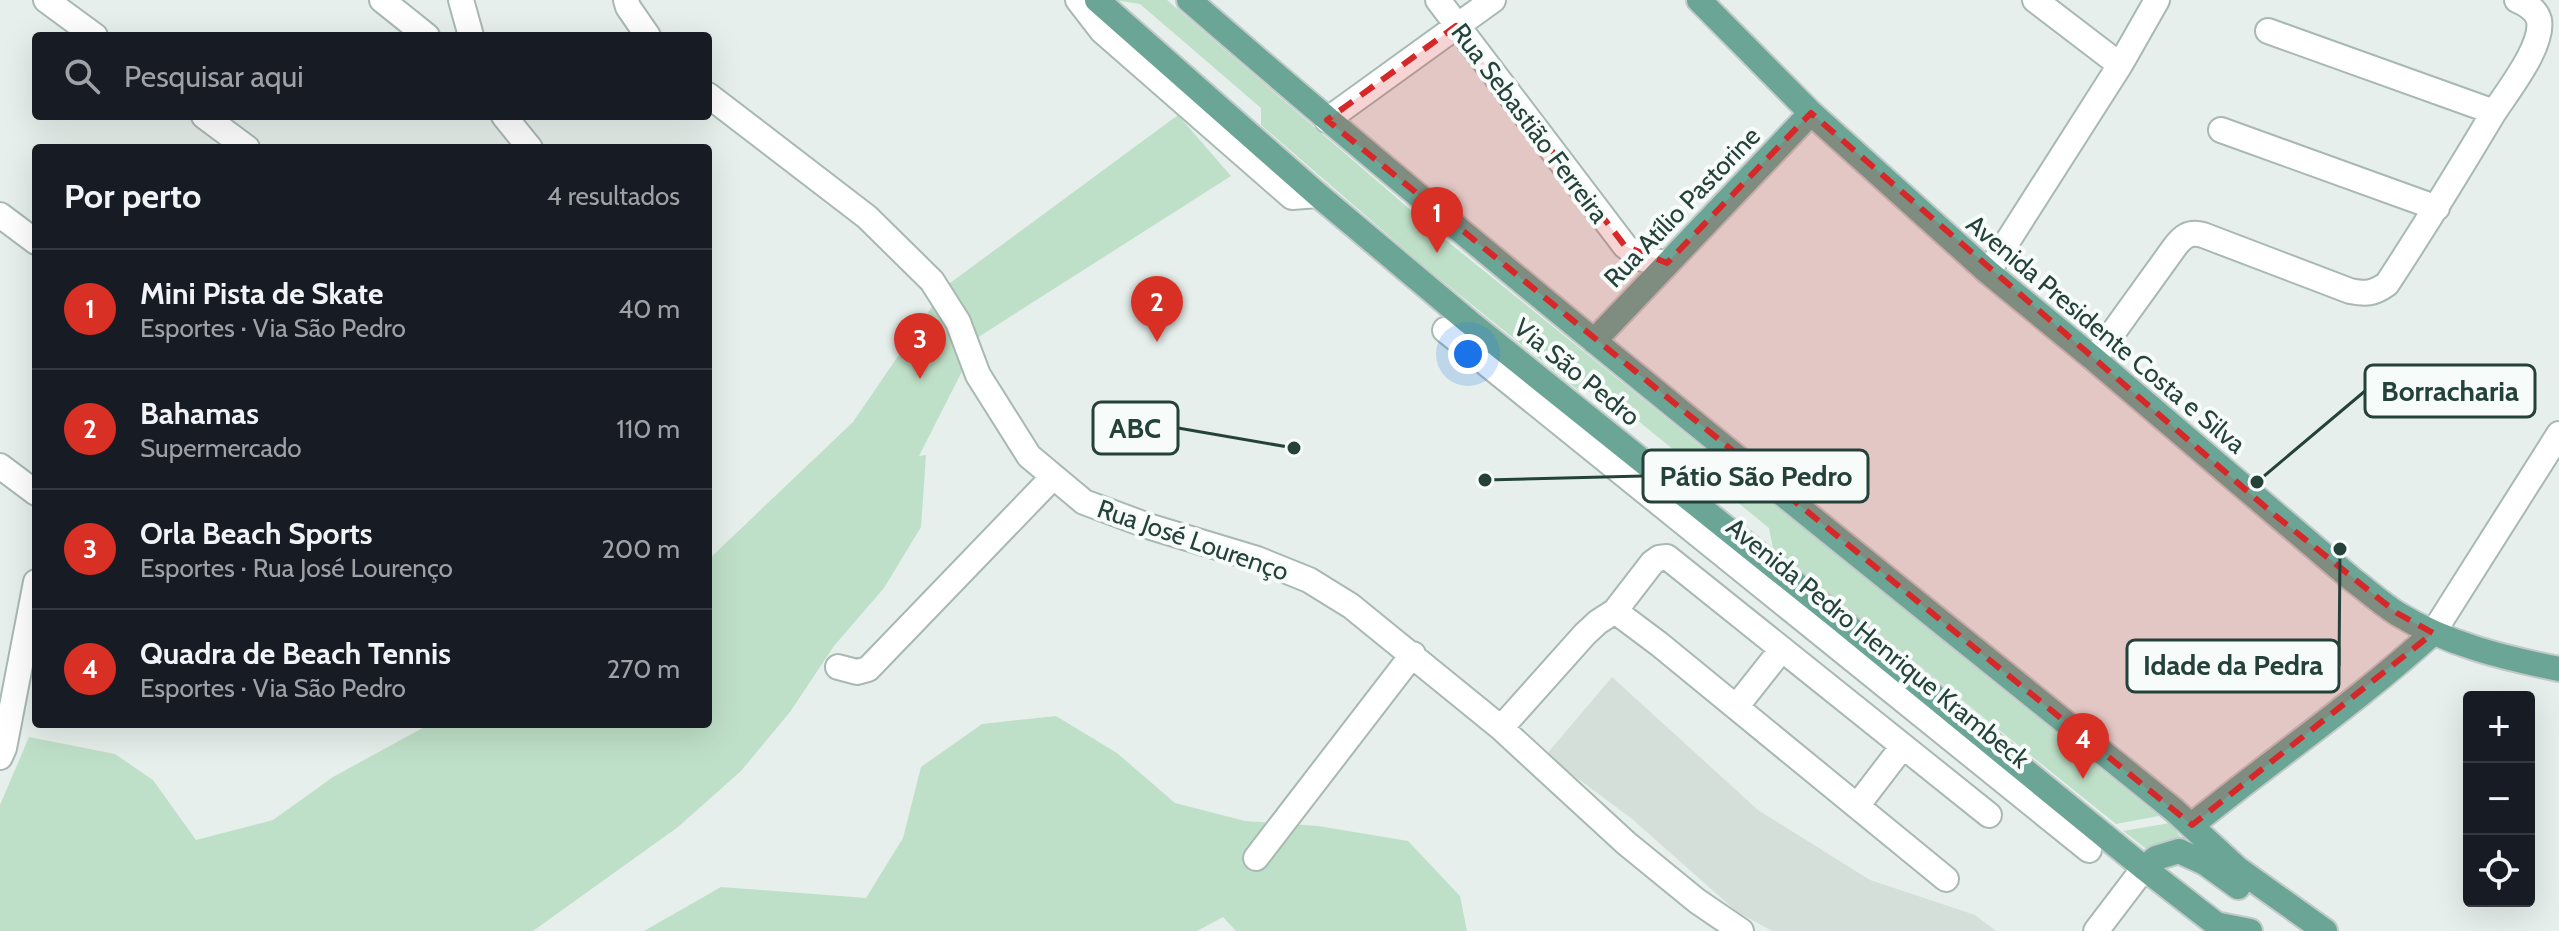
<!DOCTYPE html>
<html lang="pt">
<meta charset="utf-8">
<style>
body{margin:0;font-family:Cabin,sans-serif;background:#20242c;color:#f1f3f6}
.controls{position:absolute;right:24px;bottom:24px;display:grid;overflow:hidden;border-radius:8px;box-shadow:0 8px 32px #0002}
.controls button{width:72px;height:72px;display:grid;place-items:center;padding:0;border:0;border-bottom:2px solid #363941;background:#171b24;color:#f1f3f6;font:40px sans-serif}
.you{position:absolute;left:1468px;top:354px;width:28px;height:28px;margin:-20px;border:6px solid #fff;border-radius:50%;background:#1a73e8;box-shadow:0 0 0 12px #1a73e833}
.badge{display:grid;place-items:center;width:52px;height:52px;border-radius:50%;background:#d93025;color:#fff;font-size:26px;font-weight:700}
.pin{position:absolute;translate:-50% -66px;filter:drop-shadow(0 2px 4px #0008)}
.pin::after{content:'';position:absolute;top:42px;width:28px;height:24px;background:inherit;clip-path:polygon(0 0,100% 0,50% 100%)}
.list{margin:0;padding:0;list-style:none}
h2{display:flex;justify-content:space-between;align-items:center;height:104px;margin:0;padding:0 32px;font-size:34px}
h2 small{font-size:26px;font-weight:400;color:#9ea1a6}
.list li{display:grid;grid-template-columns:52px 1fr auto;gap:24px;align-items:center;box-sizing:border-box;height:120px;padding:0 32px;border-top:2px solid #363941}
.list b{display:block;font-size:30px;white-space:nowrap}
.list p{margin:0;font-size:26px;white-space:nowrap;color:#9ea1a6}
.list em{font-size:26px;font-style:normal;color:#9ea1a6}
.icon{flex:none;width:44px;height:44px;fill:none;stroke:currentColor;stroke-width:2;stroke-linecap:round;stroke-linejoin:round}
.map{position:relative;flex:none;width:2559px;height:931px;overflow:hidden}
.search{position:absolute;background:#171b24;box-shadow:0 8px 32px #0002;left:32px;top:32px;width:680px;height:88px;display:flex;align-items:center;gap:20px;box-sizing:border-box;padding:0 28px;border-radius:8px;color:#9ea1a6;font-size:30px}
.panel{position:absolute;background:#171b24;box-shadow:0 8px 32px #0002;left:32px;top:144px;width:680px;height:584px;border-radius:8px}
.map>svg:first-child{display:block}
.built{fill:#d4dfda}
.green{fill:#bfe0c8}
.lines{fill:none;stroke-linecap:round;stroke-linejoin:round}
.minor-casing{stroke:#a8b8b2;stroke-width:28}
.major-casing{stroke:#c2cac8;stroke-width:28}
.minor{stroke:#fff;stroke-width:24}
.major{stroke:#6aa596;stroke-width:24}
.marked{fill:#d62828;fill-opacity:0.2;stroke:#d62828;stroke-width:6;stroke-dasharray:16 10;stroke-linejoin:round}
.labels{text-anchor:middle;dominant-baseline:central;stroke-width:8;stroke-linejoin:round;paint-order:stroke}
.street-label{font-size:26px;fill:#24423a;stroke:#f7fbf9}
.leader{fill:none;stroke:#24423a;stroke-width:3}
.callout-dot{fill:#24423a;stroke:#f7fbf9;stroke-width:3}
.callout{fill:#f7fbf9;stroke:#24423a;stroke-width:3}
.callout-label{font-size:28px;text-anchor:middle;font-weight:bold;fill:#24423a}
</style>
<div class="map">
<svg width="2559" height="931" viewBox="0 0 2559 931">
<rect width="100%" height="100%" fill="#e6efeb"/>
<path class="built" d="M 1612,677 L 1758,810 L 1870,880 L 1975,915 L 1996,931 L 1772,931 L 1736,911 L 1631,818 L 1546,755 Z"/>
<path class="green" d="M 1114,0 L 1167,0 L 1442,237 L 2159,816 L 2116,824 L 1773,548 L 1769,528 L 1603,392 L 1579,391 L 1425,267 L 1261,125 L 1261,108 L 1140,4 Z
M 1178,115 L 1231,176 L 980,336 L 919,456 L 926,455 L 921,527 L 884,588 L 834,646 L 790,712 L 741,771 L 678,827 L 533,931 L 0,931 L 0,805 L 29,737 L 115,754 L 153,780 L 196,840 L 273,820 L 333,777 L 430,724 L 708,724 L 708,560 L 853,422 L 946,286 Z
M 1056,716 L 1117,753 L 1175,803 L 1245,821 L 1318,826 L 1408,841 L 1460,896 L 1467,931 L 1236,931 L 1223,917 L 1197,931 L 644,931 L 721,887 L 866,898 L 903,838 L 921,767 L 982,724 Z
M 2170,823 L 2186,844 L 2149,851 L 2123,831 Z"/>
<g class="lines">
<g class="minor-casing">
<path id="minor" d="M 46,0 L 95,36
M 382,0 L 427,36
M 461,0 L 471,36
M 626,0 L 628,7 L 648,36
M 1078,0 L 1102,31 L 1292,197 L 1318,195
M 1438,0 L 1625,246 L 1642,259 L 1667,263
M 2035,0 L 2120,65
M 2268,31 L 2494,112
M 708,95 L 867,217 L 932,281 L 958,322 L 978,375 L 1029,456 L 1084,502 L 1151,527 L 1257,559 L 1309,580 L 1351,606 L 1501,728 L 1626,843 L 1697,901 L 1741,931
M 204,116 L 247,148
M 504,116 L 530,148
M 1327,120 L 1493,0
M 2221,130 L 2437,208
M 0,215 L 36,242
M 1988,272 L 2120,65 L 2157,0
M 1445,330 L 2089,850
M 2094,359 L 2174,248 C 2182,237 2189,231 2203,235 L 2350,291 C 2366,294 2373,294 2387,284 C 2423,229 2457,174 2491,117 C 2505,94 2544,47 2539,20 C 2536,9 2526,4 2517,0
M 0,466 L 36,493
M 1615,611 L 1652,563 L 1659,558 L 1667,557 L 1989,815
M 2433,633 L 2559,434
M 838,667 L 857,672 L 868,669 L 1053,477
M 1736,707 L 1782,649
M 1501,728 L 1585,634 L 1598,622 L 1615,611 L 1659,644 L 1946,879
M 0,757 L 4,748 L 36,582
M 1857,806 L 1903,746
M 1256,858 L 1413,654
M 2096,931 L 2144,868"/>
</g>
<g class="major-casing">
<path id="major" d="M 1097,0 L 1318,195 L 1469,322 L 1837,617 L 2144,868 L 2225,931
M 1189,0 C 1510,279 1844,543 2174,810 L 2238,869 L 2325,931
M 1699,0 L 1811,113 L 1988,272 L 2094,359 L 2353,580 C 2368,591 2382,604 2398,614 C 2447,644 2504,658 2559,669
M 1594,341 L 1811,113
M 2192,825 C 2272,760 2357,702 2433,633
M 2144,868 L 2156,858 L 2179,851 L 2205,863 L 2238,887
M 2215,924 L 2250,931"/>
</g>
<use href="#minor" class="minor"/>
<use href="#major" class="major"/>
</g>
<path class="marked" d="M 1456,26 L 1625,246 L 1667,263 L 1811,113 L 2276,516 L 2397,613 L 2433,633 L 2192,825 L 1327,120 Z"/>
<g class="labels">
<g class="street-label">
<text transform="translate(1530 123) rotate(53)">Rua Sebastião Ferreira</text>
<text transform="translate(1682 207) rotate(-46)">Rua Atílio Pastorine</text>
<text transform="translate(2106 334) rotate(40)">Avenida Presidente Costa e Silva</text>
<text transform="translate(1577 372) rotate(39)">Via São Pedro</text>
<text transform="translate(1193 540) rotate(19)">Rua José Lourenço</text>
<text transform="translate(1878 643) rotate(39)">Avenida Pedro Henrique Krambeck</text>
</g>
</g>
<path class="leader" d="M2257 482L2365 391M1294 448L1178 428M1485 480L1643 476M2340 549L2339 666"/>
<g class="callout-dot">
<circle cx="2257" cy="482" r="8"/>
<circle cx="1294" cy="448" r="8"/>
<circle cx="1485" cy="480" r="8"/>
<circle cx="2340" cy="549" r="8"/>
</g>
<g class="callout">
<rect x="2365" y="365" width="170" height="52" rx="8"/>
<rect x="1093" y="402" width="85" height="52" rx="8"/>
<rect x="1643" y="450" width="225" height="52" rx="8"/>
<rect x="2127" y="640" width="212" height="52" rx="8"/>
</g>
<g class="callout-label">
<text x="2450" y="401">Borracharia</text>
<text x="1135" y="438">ABC</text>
<text x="1756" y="486">Pátio São Pedro</text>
<text x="2233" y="675">Idade da Pedra</text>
</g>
</svg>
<div class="controls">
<button>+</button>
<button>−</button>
<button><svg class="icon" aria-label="locate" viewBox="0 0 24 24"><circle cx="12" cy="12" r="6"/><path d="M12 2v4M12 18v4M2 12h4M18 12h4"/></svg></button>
</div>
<div class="you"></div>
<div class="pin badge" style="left:1437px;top:253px">1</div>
<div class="pin badge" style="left:1157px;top:342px">2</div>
<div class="pin badge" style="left:920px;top:379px">3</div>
<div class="pin badge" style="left:2083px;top:779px">4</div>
<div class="search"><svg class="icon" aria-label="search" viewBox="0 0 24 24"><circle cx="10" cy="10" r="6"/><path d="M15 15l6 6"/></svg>Pesquisar aqui</div>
<section class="panel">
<h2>Por perto<small>4 resultados</small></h2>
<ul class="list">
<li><span class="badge">1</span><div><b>Mini Pista de Skate</b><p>Esportes · Via São Pedro</p></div><em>40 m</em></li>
<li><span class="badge">2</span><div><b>Bahamas</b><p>Supermercado</p></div><em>110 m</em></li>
<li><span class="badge">3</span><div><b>Orla Beach Sports</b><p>Esportes · Rua José Lourenço</p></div><em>200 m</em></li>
<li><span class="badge">4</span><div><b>Quadra de Beach Tennis</b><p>Esportes · Via São Pedro</p></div><em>270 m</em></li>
</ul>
</section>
</div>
